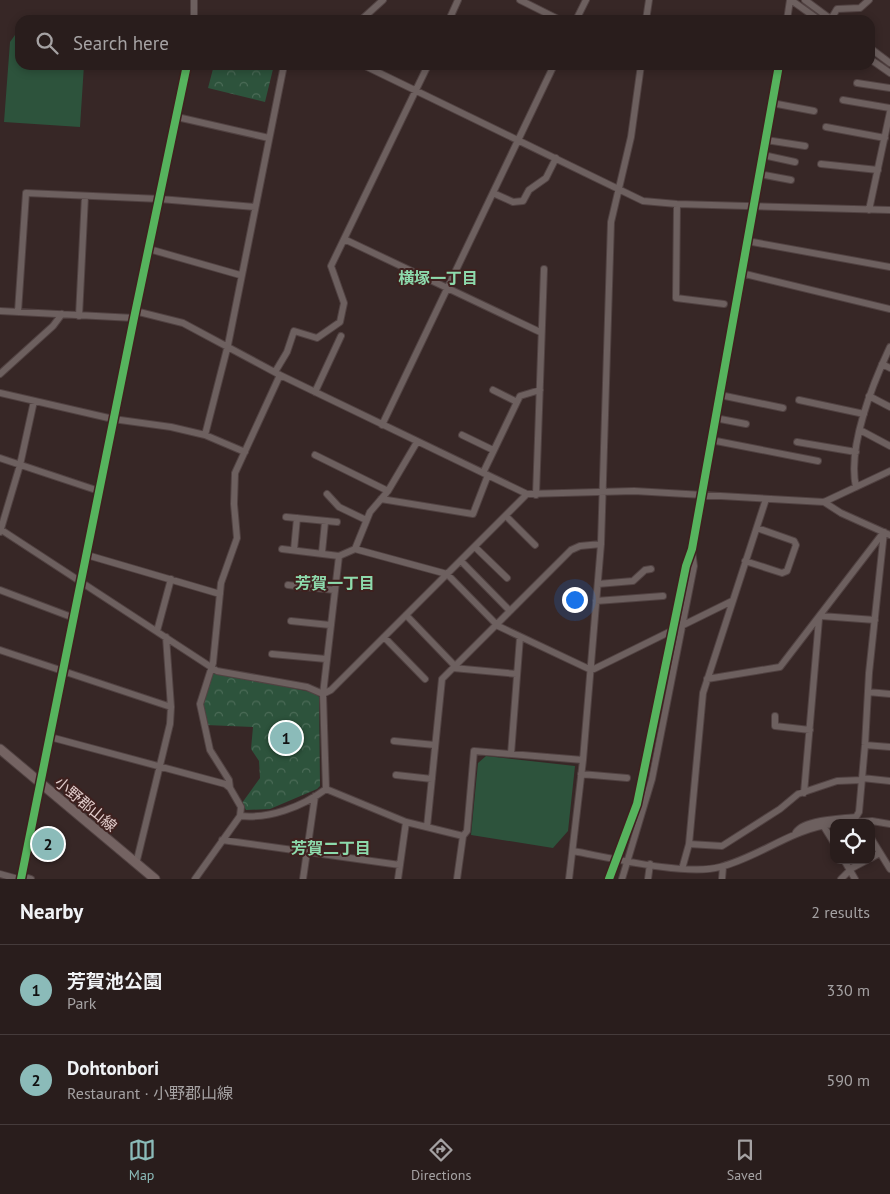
<!DOCTYPE html>
<meta charset="utf-8">
<style>
body{margin:0;font-family:"PT Sans","Noto Sans JP",sans-serif;background:#352a29;color:#f1f3f6}
.controls{position:absolute;right:15px;bottom:15px;display:grid;overflow:hidden;border-radius:10px;box-shadow:0 2px 8px #0003}
.controls button{width:45px;height:45px;display:grid;place-items:center;padding:0;border:0;border-bottom:1px solid #453b3b;background:#291d1c;color:#f1f3f6;font:25px sans-serif}
.you{position:absolute;left:574px;top:599px;width:18px;height:18px;margin:-12px;border:4px solid #fff;border-radius:50%;background:#1a73e8;box-shadow:0 0 0 8px #1a73e833}
.badge{display:grid;place-items:center;width:32px;height:32px;border-radius:50%;background:#8bbbb9;color:#111;font-size:16px;font-weight:700}
.pin{position:absolute;translate:-50% -50%;border:2px solid #fff;box-shadow:0 1px 5px #0006}
.list{margin:0;padding:0;list-style:none}
h2{display:flex;justify-content:space-between;align-items:center;height:65px;margin:0;padding:0 20px;font-size:21px}
h2 small{font-size:16px;font-weight:400;color:#a5a2a3}
.list li{display:grid;grid-template-columns:32px 1fr auto;gap:15px;align-items:center;box-sizing:border-box;height:90px;padding:0 20px;border-top:1px solid #453b3b}
.list b{display:block;font-size:19px;white-space:nowrap}
.list p{margin:0;font-size:16px;white-space:nowrap;color:#a5a2a3}
.list em{font-size:16px;font-style:normal;color:#a5a2a3}
.icon{flex:none;width:28px;height:28px;fill:none;stroke:currentColor;stroke-width:2;stroke-linecap:round;stroke-linejoin:round}
.map{position:relative;flex:none;width:890px;height:879px;overflow:hidden}
.search{position:absolute;background:#291d1c;box-shadow:0 2px 8px #0003;left:15px;right:15px;top:15px;height:55px;display:flex;align-items:center;gap:12px;box-sizing:border-box;padding:0 18px;border-radius:15px;color:#a5a2a3;font-size:19px}
.sheet{height:245px;background:#291d1c}
nav{display:flex;justify-content:space-around;align-items:center;box-sizing:border-box;height:70px;border-top:1px solid #453b3b;background:#291d1c;font-size:14px;color:#a5a2a3}
nav a{display:grid;justify-items:center;gap:2px}
nav .on{color:#8bbbb9}
.map>svg:first-child{display:block}
.park{fill:url(#park-crowns)}
.garden{fill:#2d533c}
.lines{fill:none;stroke-linecap:round;stroke-linejoin:round}
.minor-casing{stroke:#514242;stroke-width:8}
.major-casing{stroke:#514242;stroke-width:11}
.minor{stroke:#6d605f;stroke-width:6}
.major{stroke:#746362;stroke-width:9}
.cycleway-casing{stroke:#3e211f;stroke-width:11}
.cycleway{stroke:#56b35d;stroke-width:8}
.labels{text-anchor:middle;dominant-baseline:central;stroke-width:4;stroke-linejoin:round;paint-order:stroke}
.street-label{font-size:15px;fill:#e2cdcc;stroke:#3e211f}
.neighbourhood-label{font-size:16px;font-weight:bold;fill:#8ddaac;stroke:#3e211f}
</style>
<div class="map">
<svg width="890" height="879" viewBox="0 0 890 879">
<defs>
<pattern id="park-crowns" width="20" height="18" patternUnits="userSpaceOnUse" patternTransform="scale(1.25)"><rect width="20" height="18" fill="#2d533c"/><path d="M2 6a3 3 0 1 1 6 0M12 15a3 3 0 1 1 6 0" fill="none" stroke="#4b6b57"/></pattern>
</defs>
<rect width="100%" height="100%" fill="#372726"/>
<path class="park" d="M 214,65 L 274,65 L 265,102 L 208,88 Z
M 212,672 L 316,693 L 319,697 L 320,786 L 317,789 L 270,809 L 246,810 L 242,803 L 260,778 L 259,761 L 251,749 L 253,727 L 206,725 L 200,704 Z"/>
<path class="garden" d="M 15,35 L 20,35 L 20,65 L 84,65 L 80,127 L 4,122 L 10,42 Z
M 486,756 L 575,766 L 568,831 L 553,848 L 471,835 L 478,763 Z"/>
<g class="lines">
<g class="minor-casing">
<path id="minor" d="M 520,0 L 560,20
M 791,0 L 819,20
M 805,0 L 832,20
M 831,19 L 837,9 L 860,8 L 869,0
M 194,20 L 194,0
M 361,20 L 383,0
M 449,20 L 458,0
M 576,20 L 586,0
M 646,20 L 649,0
M 787,20 L 790,0
M 870,48 L 890,63
M 870,59 L 890,73
M 363,65 L 643,201 L 677,204 L 890,210
M 857,83 L 890,88
M 843,100 L 890,108
M 772,103 L 814,111
M 177,117 L 269,138
M 826,127 L 885,138
M 766,140 L 805,146
M 763,155 L 795,162
M 821,164 L 878,170
M 759,174 L 791,180
M 493,193 L 513,202 L 523,201 L 529,190 L 546,178 L 556,158
M 677,204 L 676,298 L 724,304
M 869,210 L 890,112
M 344,239 L 540,332
M 747,241 L 890,267
M 149,249 L 240,275
M 741,273 L 890,309
M 0,311 L 134,318
M 135,311 L 183,323 L 280,375 L 527,494 L 634,491 L 824,502 L 890,471
M 18,312 L 26,193 L 160,199 L 255,207
M 79,316 L 85,196
M 882,364 L 890,368
M 275,372 L 287,352 L 294,331 L 317,338 L 340,322 L 344,303 L 331,266 L 428,65
M 0,374 L 53,326 L 62,314
M 315,392 L 341,336
M 0,393 L 113,419 L 171,427 L 205,435 L 245,452
M 720,395 L 783,408
M 869,396 L 890,407
M 799,400 L 864,414
M 517,402 L 520,396 L 540,390
M 715,418 L 746,424
M 382,425 L 554,65
M 860,430 L 890,446
M 205,435 L 228,345 L 284,65
M 462,435 L 493,450
M 711,440 L 818,461
M 797,442 L 856,452
M 315,455 L 388,491
M 0,458 L 99,491
M 483,473 L 517,402 L 493,390
M 856,487 C 847,447 873,383 890,347
M 327,494 L 339,507 L 366,520
M 536,495 L 544,269
M 381,499 L 473,514 L 488,475
M 824,502 L 841,513 L 890,535
M 506,516 L 535,545
M 286,517 L 337,522
M 0,529 L 217,671 L 307,687 L 323,694
M 0,532 L 20,465 L 34,401
M 475,547 L 507,578
M 282,549 L 339,556
M 355,549 L 370,512 L 388,491 L 417,442
M 294,550 L 297,518
M 322,552 L 325,522
M 87,555 L 220,594
M 461,561 L 510,611
M 745,561 L 782,573 L 787,571 L 796,545 L 794,541 L 757,528
M 598,584 L 633,581 L 645,570 L 651,569
M 288,585 L 334,590
M 0,590 L 74,618
M 596,601 L 663,596
M 406,615 L 455,666
M 821,616 L 875,620
M 291,621 L 330,625
M 157,631 L 171,579
M 384,637 L 425,679
M 0,650 L 171,707
M 272,654 L 326,659
M 453,668 L 517,674
M 707,679 L 780,667 L 883,533
M 868,692 L 890,694
M 323,694 L 331,690 L 527,494
M 775,716 L 775,726 L 810,730
M 50,737 L 225,784 L 230,788
M 394,741 L 435,745
M 865,745 L 890,747
M 511,754 L 520,637
M 581,774 L 627,778
M 396,775 L 432,779
M 862,778 L 890,781
M 326,789 L 323,694 L 339,556 L 355,549 L 447,574 L 498,626 L 589,669 L 594,669 L 732,601
M 326,789 L 406,822 L 463,836
M 804,793 L 819,619
M 240,816 L 241,807 L 230,788 L 229,780 L 210,750 L 200,704 L 213,663 L 221,583 L 237,538 L 234,504 L 235,473 L 280,375
M 821,822 L 834,843
M 841,823 L 872,821 L 890,824
M 427,827 L 442,679 L 571,550 L 580,546 L 601,544
M 795,834 C 801,819 842,819 856,817 L 859,812 L 865,745 L 869,673 L 884,532
M 871,838 L 890,869
M 222,840 L 400,865
M 689,844 L 722,846 L 780,809 L 798,794 L 837,781 L 862,780
M 573,851 C 611,858 686,876 720,867 C 760,857 792,828 834,824
M 871,858 L 880,853
M 844,860 L 855,879
M 136,864 L 170,724 L 171,707 L 166,637
M 682,869 L 689,844 L 703,693 L 766,499
M 0,874 L 18,879
M 22,876 L 31,879
M 21,879 L 134,318 L 187,65
M 195,879 L 240,816 C 269,819 302,807 326,789
M 303,879 L 315,796
M 398,879 L 406,822
M 457,879 L 463,836 L 467,831 L 474,751 L 583,760
M 569,879 L 583,760 L 601,544 L 611,222 L 631,137 L 641,65
M 609,879 L 637,804 L 686,566 L 692,549 L 779,65
M 622,879 L 652,779 L 694,566 L 692,551
M 648,879 L 650,864
M 722,879 L 723,867
M 841,879 L 852,868 L 867,860"/>
</g>
<g class="major-casing">
<path id="major" d="M 0,749 L 155,879"/>
</g>
<use href="#minor" class="minor"/>
<use href="#major" class="major"/>
<g class="cycleway-casing">
<path id="cycleway" d="M 21,879 L 134,318 L 187,65
M 609,879 L 637,804 L 686,566 L 692,549 L 779,65"/>
</g>
<use href="#cycleway" class="cycleway"/>
</g>
<g class="labels">
<g class="street-label">
<text transform="translate(86 804) rotate(40)">小野郡山線</text>
</g>
<g class="neighbourhood-label">
<text x="438" y="278">横塚一丁目</text>
<text x="335" y="583">芳賀一丁目</text>
<text x="331" y="848">芳賀二丁目</text>
</g>
</g>
</svg>
<div class="controls">
<button><svg class="icon" aria-label="locate" viewBox="0 0 24 24"><circle cx="12" cy="12" r="6"/><path d="M12 2v4M12 18v4M2 12h4M18 12h4"/></svg></button>
</div>
<div class="you"></div>
<div class="pin badge" style="left:286px;top:738px">1</div>
<div class="pin badge" style="left:48px;top:844px">2</div>
<div class="search"><svg class="icon" aria-label="search" viewBox="0 0 24 24"><circle cx="10" cy="10" r="6"/><path d="M15 15l6 6"/></svg>Search here</div>
</div>
<section class="sheet">
<h2>Nearby<small>2 results</small></h2>
<ul class="list">
<li><span class="badge">1</span><div><b>芳賀池公園</b><p>Park</p></div><em>330 m</em></li>
<li><span class="badge">2</span><div><b>Dohtonbori</b><p>Restaurant · 小野郡山線</p></div><em>590 m</em></li>
</ul>
</section>
<nav>
<a class="on"><svg class="icon" aria-label="map" viewBox="0 0 24 24"><path d="M3 6l6-2 6 2 6-2v14l-6 2-6-2-6 2zM9 4v14M15 6v14"/></svg>Map</a>
<a><svg class="icon" aria-label="directions" viewBox="0 0 24 24"><path d="M12 3l9 9-9 9-9-9zM9 14v-3h6M13 9l2 2-2 2"/></svg>Directions</a>
<a><svg class="icon" aria-label="saved" viewBox="0 0 24 24"><path d="M7 4h10v16l-5-4-5 4z"/></svg>Saved</a>
</nav>
